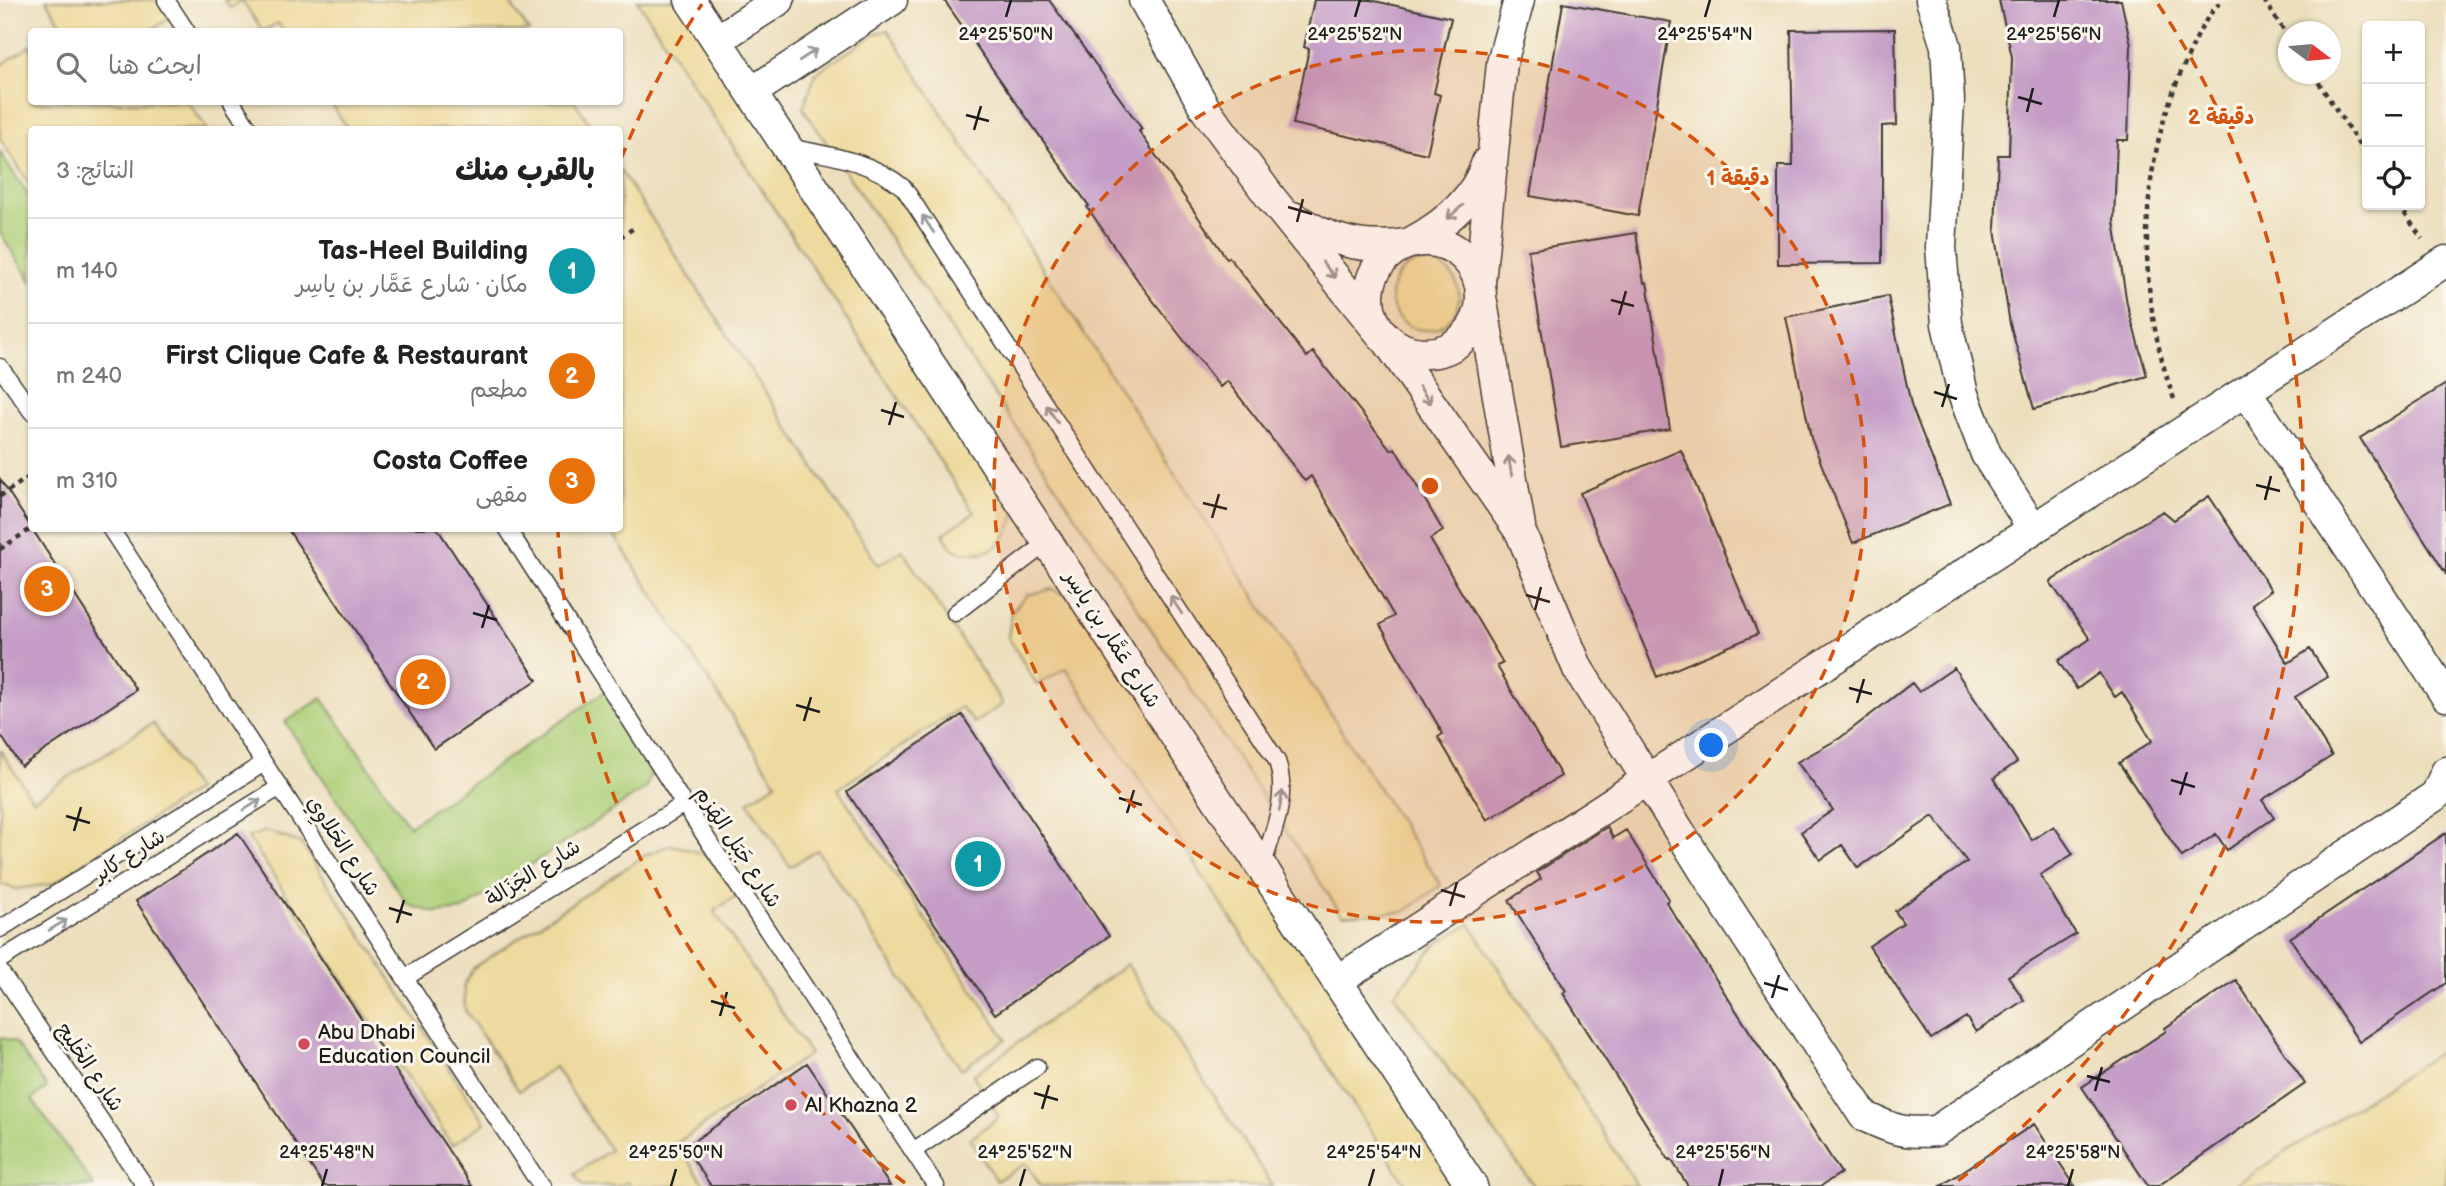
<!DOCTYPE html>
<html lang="ar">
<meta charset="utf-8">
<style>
body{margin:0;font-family:"Balsamiq Sans","Playpen Sans Arabic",sans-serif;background:#f2f2f2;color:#222;direction:rtl}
.controls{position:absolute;right:21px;top:21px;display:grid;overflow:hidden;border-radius:7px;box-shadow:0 2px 5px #0004}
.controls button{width:63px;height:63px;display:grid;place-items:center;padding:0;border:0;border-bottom:2px solid #e0e0e0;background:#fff;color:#222;font:35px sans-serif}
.compass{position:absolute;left:2278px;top:21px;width:63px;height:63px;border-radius:50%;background:#fff;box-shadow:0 2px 5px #0004;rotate:106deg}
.you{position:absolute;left:1712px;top:746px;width:24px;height:24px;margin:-18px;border:5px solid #fff;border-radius:50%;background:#1a73e8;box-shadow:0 0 0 10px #1a73e833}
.badge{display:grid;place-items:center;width:46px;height:46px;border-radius:50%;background:#7c3aed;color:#fff;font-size:23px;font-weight:700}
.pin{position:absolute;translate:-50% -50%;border:4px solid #fff;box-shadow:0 2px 7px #0006}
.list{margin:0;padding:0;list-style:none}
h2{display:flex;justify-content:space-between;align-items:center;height:91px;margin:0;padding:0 28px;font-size:30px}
h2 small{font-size:23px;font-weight:400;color:#767676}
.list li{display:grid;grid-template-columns:46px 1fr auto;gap:21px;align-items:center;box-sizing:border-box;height:105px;padding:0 28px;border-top:2px solid #e0e0e0}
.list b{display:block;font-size:26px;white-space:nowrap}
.list p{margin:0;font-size:23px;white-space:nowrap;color:#767676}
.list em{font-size:23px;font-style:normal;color:#767676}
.icon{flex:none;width:38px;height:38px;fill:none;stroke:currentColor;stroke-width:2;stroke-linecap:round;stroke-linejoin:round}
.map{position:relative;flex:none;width:2446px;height:1186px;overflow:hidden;direction:ltr}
.search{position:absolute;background:#fff;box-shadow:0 2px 5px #0004;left:28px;top:28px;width:595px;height:77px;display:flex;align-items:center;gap:18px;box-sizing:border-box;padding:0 24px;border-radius:7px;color:#767676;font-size:26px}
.panel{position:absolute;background:#fff;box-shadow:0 2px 5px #0004;left:28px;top:126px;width:595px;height:406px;border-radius:7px;direction:rtl}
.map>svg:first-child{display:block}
.green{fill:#adcf78;stroke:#64764a;stroke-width:2}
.sand{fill:#eeda9e;stroke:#857b5d;stroke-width:2}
.building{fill:#c59dc6}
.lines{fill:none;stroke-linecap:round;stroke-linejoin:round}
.service-casing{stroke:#3b3934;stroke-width:19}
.minor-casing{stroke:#3b3934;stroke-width:33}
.path{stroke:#3b3934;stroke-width:4.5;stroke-dasharray:5 5;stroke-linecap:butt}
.service{stroke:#fff;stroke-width:16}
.minor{stroke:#fff;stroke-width:30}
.oneway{stroke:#999}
.ticks{fill:none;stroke:#1c1c1c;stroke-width:2.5}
.ring{fill:none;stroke:#d4530e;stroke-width:3.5;stroke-dasharray:12 9}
.poi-dot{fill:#d1495b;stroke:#fbf7ec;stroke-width:2.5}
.labels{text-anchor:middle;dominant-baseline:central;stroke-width:6;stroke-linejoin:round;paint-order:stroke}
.street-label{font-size:21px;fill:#1c1c1c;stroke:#fbf7ec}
.poi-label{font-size:21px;fill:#1c1c1c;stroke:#fbf7ec;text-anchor:start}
.ticks-label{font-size:18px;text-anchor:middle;fill:#1c1c1c;stroke:#fbf7ec;stroke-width:6;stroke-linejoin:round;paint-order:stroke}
.centre{fill:#d4530e;stroke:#fbf7ec;stroke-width:3.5}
.ring-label{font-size:21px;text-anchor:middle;font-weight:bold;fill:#d4530e;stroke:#fbf7ec;stroke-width:6;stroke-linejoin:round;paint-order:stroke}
</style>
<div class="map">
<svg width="2446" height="1186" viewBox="0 0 2446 1186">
<rect width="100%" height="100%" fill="#fbf7ec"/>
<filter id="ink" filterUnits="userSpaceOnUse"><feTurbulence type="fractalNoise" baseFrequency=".0143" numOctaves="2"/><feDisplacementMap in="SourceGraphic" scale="14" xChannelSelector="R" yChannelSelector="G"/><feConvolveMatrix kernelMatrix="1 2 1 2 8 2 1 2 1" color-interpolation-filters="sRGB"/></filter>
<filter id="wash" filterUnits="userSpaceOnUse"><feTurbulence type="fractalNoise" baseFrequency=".00686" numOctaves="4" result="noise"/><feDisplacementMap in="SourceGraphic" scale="28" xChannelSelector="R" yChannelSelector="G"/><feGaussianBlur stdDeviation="1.57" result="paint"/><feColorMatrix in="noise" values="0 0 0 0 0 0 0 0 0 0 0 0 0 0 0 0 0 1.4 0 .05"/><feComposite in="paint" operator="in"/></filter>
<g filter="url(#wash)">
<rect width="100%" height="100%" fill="#eddfbe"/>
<path class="green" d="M 0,152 L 31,200 L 31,281 L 0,233 Z
M 607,690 L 653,766 L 646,788 L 463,910 L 436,913 L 408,905 L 285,722 L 322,698 L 409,826 Z
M 0,1037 L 15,1042 L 47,1087 L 32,1099 L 94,1186 L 0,1186 Z"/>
<path class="sand" d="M 46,0 L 158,0 L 170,18 L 149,31 L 52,31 L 62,25 Z
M 224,0 L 508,0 L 529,31 L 284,32 L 278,23 L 263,31 L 242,1 L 230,8 Z
M 637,0 L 682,0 L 1015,513 C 1010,534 999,553 975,553 C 968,553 958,553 953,549 C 949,546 946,538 943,534 L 974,513 Z
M 888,30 L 1441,885 L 1404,912 L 1342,915 L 803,108 L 816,73 L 875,34 Z
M 31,45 L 32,102 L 188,102 L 207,129 L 32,130 L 31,186 L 0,139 L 0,66 Z
M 330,102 L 575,102 L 593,129 L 348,129 Z
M 620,170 L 878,565 L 902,550 L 1003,704 L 974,723 L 961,707 L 838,789 L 1006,1039 L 961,1069 L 817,850 L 790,867 L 748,802 L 776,783 L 610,529 L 620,528 Z
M1391 296a34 34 0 1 1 68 0a34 34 0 1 1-68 0Z
M 1052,589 L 1082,603 L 1468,1186 L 1407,1186 L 1066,668 L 1037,685 L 1008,637 L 1012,611 L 1027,595 Z
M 153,723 L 196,790 L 52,884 L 17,889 L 0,884 L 0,750 L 33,800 Z
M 266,831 L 301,843 L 485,1123 L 452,1145 L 248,837 Z
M 670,845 C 710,852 718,861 740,893 L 714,911 L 810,1054 L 677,1143 L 705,1186 L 630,1186 L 627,1182 L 621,1186 L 583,1186 L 575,1174 L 610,1150 L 555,1067 L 519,1091 L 465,1010 L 464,985 L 473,968 L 646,855 Z
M 1470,924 L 1637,1186 L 1534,1186 L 1394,995 L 1436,944 Z
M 1127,964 L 1273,1186 L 1041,1186 L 1026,1163 L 996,1181 L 970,1139 L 999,1117 L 973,1075 Z
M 2446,1048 L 2446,1186 L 2234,1186 Z"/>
<g id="blocks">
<path class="building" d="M 944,0 L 1049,0 L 1142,129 L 1139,131 L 1227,259 L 1229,257 L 1307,357 L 1313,352 L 1391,450 L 1395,448 L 1443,531 L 1430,539 L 1503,663 L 1497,666 L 1561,776 L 1487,820 L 1438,737 L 1443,734 L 1380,625 L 1394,616 L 1311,476 L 1305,481 L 1227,381 L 1220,387 L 1141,285 L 1087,207 L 1089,206 Z
M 1314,0 L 1370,0 L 1451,18 L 1434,93 L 1440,95 L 1427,154 L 1293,124 L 1309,49 L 1304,47 Z
M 1999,0 L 2121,0 L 2131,45 L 2128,140 L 2117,140 L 2114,221 L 2127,304 L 2147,376 L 2034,409 L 2010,324 L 1995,230 L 1998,155 L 2009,155 L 2012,57 Z
M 1563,3 L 1671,22 L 1638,216 L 1530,196 Z
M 1895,29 L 1897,125 L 1882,126 L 1882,263 L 1778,264 L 1778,166 L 1793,166 L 1791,30 Z
M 1636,233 L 1644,283 L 1647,282 L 1670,429 L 1561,447 L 1528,250 Z
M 1888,296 L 1911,405 L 1950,504 L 1853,543 L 1811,438 L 1786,317 Z
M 2446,384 L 2446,574 L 2360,438 Z
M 1681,450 L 1758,634 L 1657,677 L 1580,493 Z
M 0,479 L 136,690 L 21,766 L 0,734 Z
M 2209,496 L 2271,590 L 2252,604 L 2288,663 L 2310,649 L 2328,677 L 2295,697 L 2332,756 L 2262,800 L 2274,818 L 2227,850 L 2216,834 L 2182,857 L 2119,763 L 2152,741 L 2122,692 L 2115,697 L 2099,673 L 2077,689 L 2058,661 L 2090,639 L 2050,582 L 2089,555 L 2163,511 L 2174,520 Z
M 287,528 L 437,528 L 537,680 L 434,749 Z
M 1954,668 L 2017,762 L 1994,778 L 2032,840 L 2054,826 L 2073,854 L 2040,875 L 2076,934 L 2008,976 L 2024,1000 L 1976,1032 L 1966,1017 L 1931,1039 L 1869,946 L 1903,923 L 1895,911 L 1967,862 L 1933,816 L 1858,868 L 1842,845 L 1820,860 L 1801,832 L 1833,810 L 1797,762 L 1840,738 L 1912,683 L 1919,692 Z
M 962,715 L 1109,936 L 995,1014 L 847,792 Z
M 1607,827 L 1613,838 L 1626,830 L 1669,899 L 1666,902 L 1841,1173 L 1821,1186 L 1688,1186 L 1671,1159 L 1669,1160 L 1563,993 L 1566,991 L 1509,900 L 1541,879 L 1537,872 Z
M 238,833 L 472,1186 L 324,1186 L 136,901 Z
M 2446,833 L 2446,983 L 2359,1042 L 2290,938 Z
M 2236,980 L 2305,1084 L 2158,1186 L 2148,1186 L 2082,1087 L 2166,1031 L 2165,1028 Z
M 807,1063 L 890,1186 L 711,1186 L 685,1147 Z
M 2034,1124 L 2075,1186 L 1941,1186 Z"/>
</g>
</g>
<g filter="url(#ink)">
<use href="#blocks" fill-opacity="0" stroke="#3b3934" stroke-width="2"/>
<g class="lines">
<g class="service-casing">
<path id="service" d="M 166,0 L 187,32
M 232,102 L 250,130
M 789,147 C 831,156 870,160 904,188 L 1277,761 C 1289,798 1273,832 1262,867
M 0,367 L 32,412
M 110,528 L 541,1186
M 507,528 L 684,804 L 936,1186
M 955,613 L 1048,542
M 0,929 L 264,763
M 0,960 L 280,787
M 0,971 L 145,1186
M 405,978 L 684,804
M 913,1151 L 1037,1067"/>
</g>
<g class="minor-casing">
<path id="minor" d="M 690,0 L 1472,1186
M 1144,0 L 1206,110 L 1271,198 L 1384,338
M 1931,0 L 1946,46 L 1949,101 L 1941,247 L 1947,324 L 1963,394 L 1986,454 L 2033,529
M 717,40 L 779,0
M 752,92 L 892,0
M 1293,217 C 1329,241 1362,250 1405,244
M1369 297a56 56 0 1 1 112 0a56 56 0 1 1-112 0Z
M 1412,242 C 1445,224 1476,199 1487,162
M 1480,282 L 1502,63 L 1519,0
M 1482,302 L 1520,526
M 1386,339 L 1521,533 L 1578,669 L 1718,893 L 1864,1116 C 1894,1130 1903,1134 1936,1131 L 2436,795 L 2446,772
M 2246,391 L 2446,696
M 1337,981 L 2446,261"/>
</g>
<path class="path" d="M 2264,0 L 2288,37
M 2313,74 L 2367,157
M 2399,205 L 2422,239
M 620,237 L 634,228
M 2174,399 C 2135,290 2137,164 2187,59 C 2197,37 2205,16 2223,0
M 0,496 L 32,475
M 0,549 L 32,528"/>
<use href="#service" class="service"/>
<use href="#minor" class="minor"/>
</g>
<defs><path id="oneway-shaft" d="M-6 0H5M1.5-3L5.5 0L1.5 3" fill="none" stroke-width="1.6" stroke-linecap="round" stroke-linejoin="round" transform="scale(1.75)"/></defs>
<g class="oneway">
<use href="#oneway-shaft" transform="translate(808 55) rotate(-33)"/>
<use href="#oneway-shaft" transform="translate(1455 212) rotate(139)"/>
<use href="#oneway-shaft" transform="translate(928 224) rotate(-123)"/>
<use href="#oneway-shaft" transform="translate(1329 270) rotate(51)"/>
<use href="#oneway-shaft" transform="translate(1425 395) rotate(55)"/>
<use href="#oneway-shaft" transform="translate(1052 414) rotate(-123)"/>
<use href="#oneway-shaft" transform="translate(1510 466) rotate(-100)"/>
<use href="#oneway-shaft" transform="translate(1176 605) rotate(-123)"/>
<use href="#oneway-shaft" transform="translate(1281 801) rotate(-80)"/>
<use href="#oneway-shaft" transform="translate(252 805) rotate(-32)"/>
<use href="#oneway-shaft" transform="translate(58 925) rotate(-31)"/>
</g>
</g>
<path class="ticks" d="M 1006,17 L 1011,0M 1355,17 L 1360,0M 1705,17 L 1710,0M 2054,17 L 2059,0M 2018,97 L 2042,104M 2027,112 L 2033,88M 966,115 L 989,121M 974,130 L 981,106M 1288,207 L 1312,214M 1297,222 L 1303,199M 1611,300 L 1634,306M 1619,315 L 1626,291M 1934,392 L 1957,399M 1942,407 L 1949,384M 881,410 L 904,417M 889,425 L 896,402M 2256,485 L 2280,491M 2265,500 L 2271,476M 1203,503 L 1227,509M 1212,518 L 1219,494M 1526,595 L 1550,602M 1535,610 L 1541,587M 473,613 L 497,620M 482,628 L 489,605M 1849,688 L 1872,694M 1857,703 L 1864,679M 796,705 L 820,712M 804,721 L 811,697M 2171,780 L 2195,787M 2180,795 L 2187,772M 1119,798 L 1142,805M 1127,813 L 1134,790M 66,816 L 90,823M 74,831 L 81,807M 1441,890 L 1465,897M 1450,906 L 1457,882M 389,908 L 412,915M 397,923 L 404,900M 1764,983 L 1788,990M 1772,998 L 1779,975M 711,1001 L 735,1008M 720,1016 L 727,992M 2087,1076 L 2110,1082M 2095,1091 L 2102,1067M 1034,1093 L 1058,1100M 1042,1109 L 1049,1085M 322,1186 L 327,1169M 671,1186 L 676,1169M 1020,1186 L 1025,1169M 1369,1186 L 1374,1169M 1719,1186 L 1723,1169M 2068,1186 L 2073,1169"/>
<circle cx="1430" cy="486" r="436" fill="#d4530e" fill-opacity=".12"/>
<g class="ring">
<circle cx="1430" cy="486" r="436"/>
<path d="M905 1183A873 873 0 0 1 558 532M621 159A873 873 0 0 1 702 4M2158 4A873 873 0 0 1 1955 1183"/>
</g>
<g class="poi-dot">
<circle cx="304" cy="1044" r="7"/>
<circle cx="791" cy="1105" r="7"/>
</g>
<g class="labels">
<g class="street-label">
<text transform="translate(1112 639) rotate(57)">شارع عَمَّار بن ياسِر</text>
<text transform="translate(343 846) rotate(57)">شارع الحَلاوِي</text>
<text transform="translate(738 847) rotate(57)">شارع جَبَل الهَزم</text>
<text transform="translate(129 856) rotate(-32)">شارع كابر</text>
<text transform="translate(533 873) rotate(-32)">شارع الجَزَالة</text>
<text transform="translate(90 1067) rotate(56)">شارع الخَلِيج</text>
</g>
<g class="poi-label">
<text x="318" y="1032">Abu Dhabi<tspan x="318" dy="24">Education Council</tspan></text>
<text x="805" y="1105">Al Khazna 2</text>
</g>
</g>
<g class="ticks-label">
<text x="1006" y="40">24°25'50"N</text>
<text x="1355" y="40">24°25'52"N</text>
<text x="1705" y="40">24°25'54"N</text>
<text x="2054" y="40">24°25'56"N</text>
<text x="327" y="1158">24°25'48"N</text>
<text x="676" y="1158">24°25'50"N</text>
<text x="1025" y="1158">24°25'52"N</text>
<text x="1374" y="1158">24°25'54"N</text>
<text x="1723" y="1158">24°25'56"N</text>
<text x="2073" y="1158">24°25'58"N</text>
</g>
<circle cx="1430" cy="486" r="10" class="centre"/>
<g class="ring-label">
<text x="2221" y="124">2 دقيقة</text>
<text x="1738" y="185">1 دقيقة</text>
</g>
</svg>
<div class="controls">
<button>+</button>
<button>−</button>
<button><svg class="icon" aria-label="locate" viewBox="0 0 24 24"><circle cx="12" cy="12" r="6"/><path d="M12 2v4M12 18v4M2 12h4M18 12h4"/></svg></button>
</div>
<svg class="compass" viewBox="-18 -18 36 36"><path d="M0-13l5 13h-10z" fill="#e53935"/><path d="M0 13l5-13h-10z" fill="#767676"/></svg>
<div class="you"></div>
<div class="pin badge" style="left:978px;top:864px;background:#0f9aa8">1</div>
<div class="pin badge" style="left:423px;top:682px;background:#e8710a">2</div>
<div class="pin badge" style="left:47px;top:589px;background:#e8710a">3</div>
<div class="search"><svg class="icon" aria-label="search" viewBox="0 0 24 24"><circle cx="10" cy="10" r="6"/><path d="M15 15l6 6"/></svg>ابحث هنا</div>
<section class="panel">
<h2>بالقرب منك<small>النتائج: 3</small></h2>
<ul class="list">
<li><span class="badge" style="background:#0f9aa8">1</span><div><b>Tas-Heel Building</b><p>مكان · شارع عَمَّار بن ياسِر</p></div><em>140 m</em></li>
<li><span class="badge" style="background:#e8710a">2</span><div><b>First Clique Cafe &amp; Restaurant</b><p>مطعم</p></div><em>240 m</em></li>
<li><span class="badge" style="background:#e8710a">3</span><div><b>Costa Coffee</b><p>مقهى</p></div><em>310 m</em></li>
</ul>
</section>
</div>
